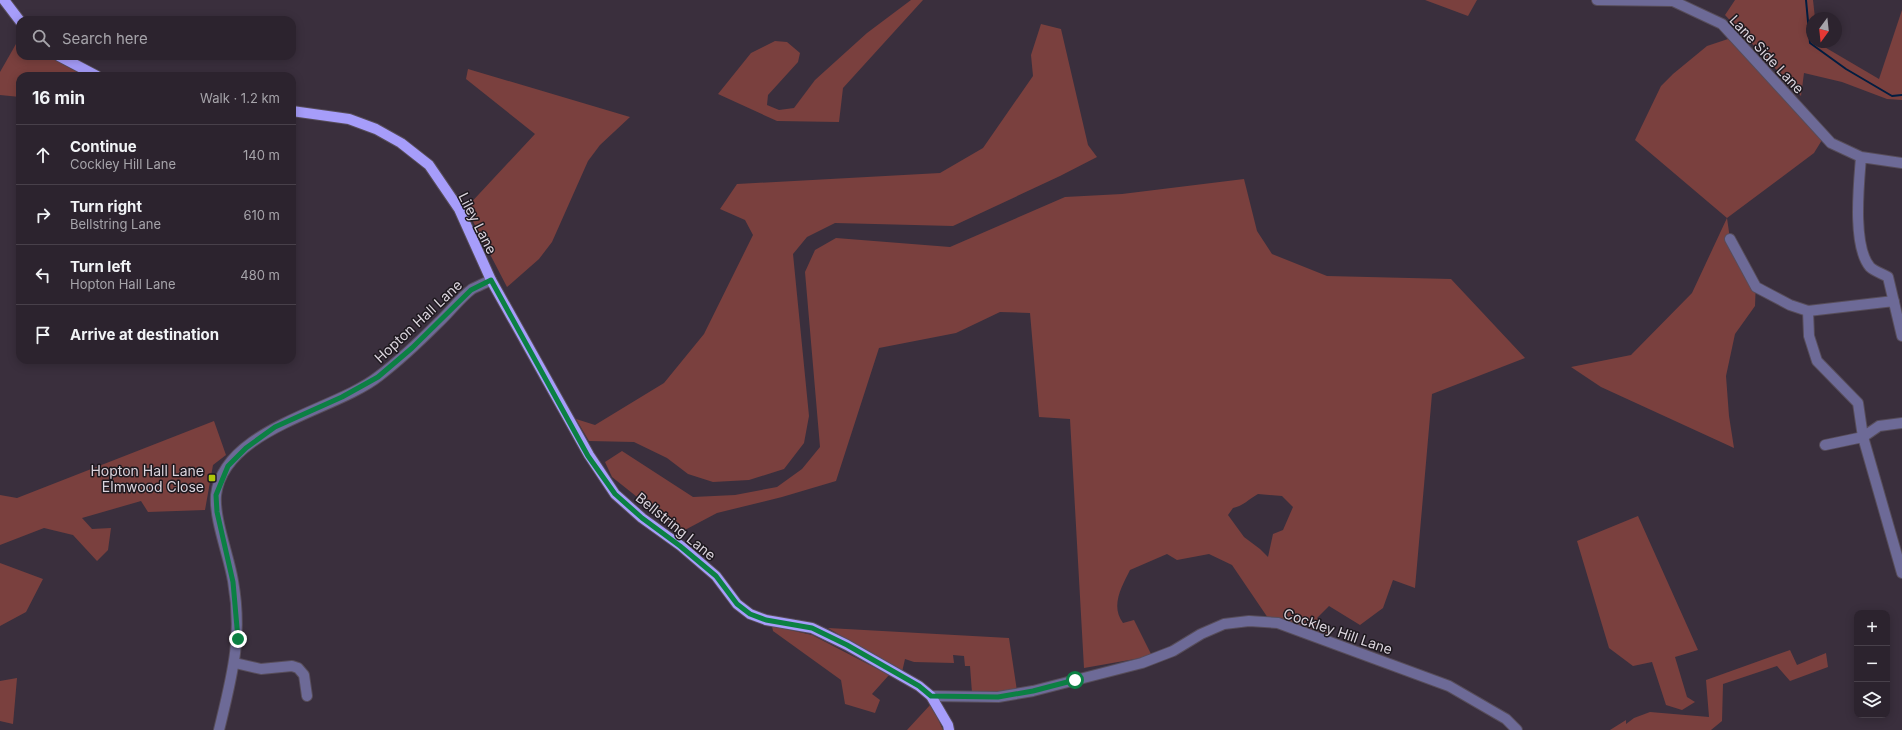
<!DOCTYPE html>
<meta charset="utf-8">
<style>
body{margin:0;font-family:Inter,sans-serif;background:#382f3a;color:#f1f3f6}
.controls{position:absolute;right:12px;bottom:12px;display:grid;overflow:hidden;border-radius:8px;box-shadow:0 2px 10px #0003}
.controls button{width:36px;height:36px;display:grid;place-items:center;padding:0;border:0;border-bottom:1px solid #48404a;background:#2c232e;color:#f1f3f6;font:20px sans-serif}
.compass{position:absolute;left:1806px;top:12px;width:36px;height:36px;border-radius:50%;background:#2c232e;box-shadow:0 2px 10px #0003;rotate:195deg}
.stop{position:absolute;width:12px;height:12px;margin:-9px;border:3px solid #0b8043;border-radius:50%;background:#fff}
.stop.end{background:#0b8043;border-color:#fff;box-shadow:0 1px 4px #0008}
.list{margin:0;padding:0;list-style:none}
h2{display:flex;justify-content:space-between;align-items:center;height:52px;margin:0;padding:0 16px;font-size:17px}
h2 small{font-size:13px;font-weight:400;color:#a6a4aa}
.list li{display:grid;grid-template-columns:26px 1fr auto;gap:12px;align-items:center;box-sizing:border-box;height:60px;padding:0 16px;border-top:1px solid #48404a}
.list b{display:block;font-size:15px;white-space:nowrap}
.list p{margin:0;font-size:13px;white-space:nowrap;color:#a6a4aa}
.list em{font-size:13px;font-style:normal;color:#a6a4aa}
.icon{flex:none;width:22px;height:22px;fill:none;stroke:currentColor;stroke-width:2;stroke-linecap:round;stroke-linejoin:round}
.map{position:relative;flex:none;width:1902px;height:730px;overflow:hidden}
.search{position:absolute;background:#2c232e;box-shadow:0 2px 10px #0003;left:16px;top:16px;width:280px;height:44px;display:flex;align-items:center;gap:10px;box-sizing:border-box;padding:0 14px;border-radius:12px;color:#a6a4aa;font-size:15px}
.panel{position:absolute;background:#2c232e;box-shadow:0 2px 10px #0003;left:16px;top:72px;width:280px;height:292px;border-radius:12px}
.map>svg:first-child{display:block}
.green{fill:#7a403e;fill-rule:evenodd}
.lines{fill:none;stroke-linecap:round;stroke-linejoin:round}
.stream{stroke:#011d41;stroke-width:2}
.minor-casing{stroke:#574d5a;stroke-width:12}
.major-casing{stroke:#574d5a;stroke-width:12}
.minor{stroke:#6d6a97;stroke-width:10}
.major{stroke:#a69dfa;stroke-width:10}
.route{stroke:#0b8043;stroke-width:5}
.poi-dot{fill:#aec60a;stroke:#1e191f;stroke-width:1.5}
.labels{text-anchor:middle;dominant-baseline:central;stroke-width:3;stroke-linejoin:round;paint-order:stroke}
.street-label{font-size:14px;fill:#dad3dc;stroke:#1e191f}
.poi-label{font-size:14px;fill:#dad3dc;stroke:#1e191f;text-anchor:end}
</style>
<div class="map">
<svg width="1902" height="730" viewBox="0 0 1902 730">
<rect width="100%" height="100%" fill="#3a2f3d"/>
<path class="green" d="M 911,0 L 923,0 L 843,88 L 839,122 L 777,121 L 718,94 L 751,53 L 775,41 L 787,42 L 800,53 L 798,62 L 768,95 L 767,105 L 779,110 L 794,108 L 815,80 L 867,33 Z
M 1425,0 L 1477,0 L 1468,16 Z
M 1735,0 L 1813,0 L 1815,18 L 1812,18 L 1812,42 L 1816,42 L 1879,79 L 1902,10 L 1902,100 L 1887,99 L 1842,82 L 1804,73 L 1801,96 L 1725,15 Z
M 1041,24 L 1061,29 L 1088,145 L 1097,157 L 1060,176 L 953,226 L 835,223 L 807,237 L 793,254 L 809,416 L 804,443 L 784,469 L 749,480 L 713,482 L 688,474 L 667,458 L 634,442 L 589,441 L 576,419 L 595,425 L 664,383 L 704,334 L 753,235 L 745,220 L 720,209 L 737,184 L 940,173 L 983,148 L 1033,76 L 1031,55 Z
M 20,37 L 20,56 L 53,56 L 90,76 L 20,76 L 20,97 L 0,95 L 0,72 Z
M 1728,39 L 1822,140 L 1814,153 L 1727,218 L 1730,239 L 1756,280 L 1755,306 L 1735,334 L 1726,376 L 1729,416 L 1734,448 L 1601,387 L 1571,367 L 1631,355 L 1692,293 L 1727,218 L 1635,140 L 1661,86 L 1673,74 L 1707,46 Z
M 468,69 L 630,117 L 600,145 L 588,161 L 552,242 L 539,259 L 507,287 L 466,208 L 535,134 L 466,79 Z
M 1244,179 L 1257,231 L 1272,254 L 1327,276 L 1451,279 L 1525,358 L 1432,394 L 1415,588 L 1393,580 L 1383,608 L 1360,625 L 1329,606 L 1317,618 L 1331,635 L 1268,618 L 1232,565 L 1209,554 L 1177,560 L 1167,554 L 1130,570 C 1122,586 1110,606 1123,623 L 1134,620 L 1152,656 L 1084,668 L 1070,419 L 1039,417 L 1030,313 L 1000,312 L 956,333 L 879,348 L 836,481 L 782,497 L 717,513 L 681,532 L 612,477 L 605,462 L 622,451 L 693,497 L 735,495 L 777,487 L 802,469 L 820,447 L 805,272 L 815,250 L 836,238 L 950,247 L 1065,197 L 1122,194 ZM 1258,494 L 1282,496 L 1293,507 L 1283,530 L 1273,534 L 1268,557 L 1260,549 L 1244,537 L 1228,515 L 1233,508 C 1243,506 1249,499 1258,494 Z
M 214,421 L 226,455 L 213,465 L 205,510 L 148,512 L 141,501 L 82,518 L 92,529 L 111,528 L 108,550 L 97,561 L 73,535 L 44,528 L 0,545 L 0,495 L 17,498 Z
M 1638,516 L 1698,650 L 1675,657 L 1687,697 L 1695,702 L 1682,710 L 1666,705 L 1652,662 L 1633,666 L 1609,648 L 1577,541 Z
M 0,563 L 43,579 L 26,612 L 0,626 Z
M 772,626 L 812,635 L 889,675 L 872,694 L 880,700 L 875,713 L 845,704 L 841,680 L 773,631 Z
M 828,628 L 1009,638 L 1017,691 L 972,693 L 970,666 L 965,666 L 964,656 L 953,655 L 954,663 L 914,662 L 905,659 L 902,672 Z
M 1790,650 L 1797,665 L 1826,653 L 1828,667 L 1790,681 L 1777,666 L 1723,684 L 1722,721 L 1711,730 L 1610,730 L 1626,720 L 1626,724 L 1634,718 L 1650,712 L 1709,717 L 1706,680 Z
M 17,678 L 13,724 L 0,721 L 0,681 Z
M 931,704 L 943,730 L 907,730 Z"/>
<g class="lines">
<path class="stream" d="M 1806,0 L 1810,43 L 1846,69 L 1892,96 L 1902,95"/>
<g class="minor-casing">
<path id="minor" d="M 1597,0 L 1673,1 L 1722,24 L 1831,143 L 1861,157 L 1902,163
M 1861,157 C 1859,183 1852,246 1870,267 C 1874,271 1883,274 1888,277 L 1902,336
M 1730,239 L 1756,287 L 1790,305 L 1808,311 L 1894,301
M 1808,311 L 1809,336 L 1817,361 L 1858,403 L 1863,437 L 1902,573
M 1825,445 L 1863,437 L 1879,426 L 1902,423
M 235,663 L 261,669 L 292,666 L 298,668 L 304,675 L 307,696
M 931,696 L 998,697 L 1033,691 L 1142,663 L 1173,651 L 1201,634 L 1224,624 L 1249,621 L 1278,623 L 1449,686 L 1506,719 L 1517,730
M 219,730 C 232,676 243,637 233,581 C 229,556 214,519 216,495 C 224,428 335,411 379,376 C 400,360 419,342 438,323 C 449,313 460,298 472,289 C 478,286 485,283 491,280"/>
</g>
<g class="major-casing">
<path id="major" d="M 4,0 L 20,21
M 59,56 L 97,76
M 292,111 L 349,119 L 376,129 L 401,143 L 429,165 L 459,209 L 491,280 L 589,455 L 615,494 L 642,518 L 681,546 L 716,576 L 737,604 L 750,614 L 766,620 L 812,628 L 847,645 L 919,686 L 931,696 L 948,725 L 949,730"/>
</g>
<use href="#minor" class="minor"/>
<use href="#major" class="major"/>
</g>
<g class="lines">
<path class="route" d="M 238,639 L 233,582 L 217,512 L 216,495 L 228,466 L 246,448 L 275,427 L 342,397 L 378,377 L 412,348 L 471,290 L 491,280 L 588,456 L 615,494 L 642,518 L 680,546 L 716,576 L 737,604 L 750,614 L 766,620 L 812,628 L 847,645 L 919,686 L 931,696 L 998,697 L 1033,691 L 1075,680"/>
</g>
<rect class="poi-dot" x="208" y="474" width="8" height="8" rx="2"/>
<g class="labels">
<g class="street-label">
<text transform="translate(1767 54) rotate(47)">Lane Side Lane</text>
<text transform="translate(478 223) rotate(63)">Liley Lane</text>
<text transform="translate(418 321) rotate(-43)">Hopton Hall Lane</text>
<text transform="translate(676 526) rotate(39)">Bellstring Lane</text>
<text transform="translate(1338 631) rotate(19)">Cockley Hill Lane</text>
</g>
<g class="poi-label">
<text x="204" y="470">Hopton Hall Lane<tspan x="204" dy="16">Elmwood Close</tspan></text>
</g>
</g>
</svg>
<div class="controls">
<button>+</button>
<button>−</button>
<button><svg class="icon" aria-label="layers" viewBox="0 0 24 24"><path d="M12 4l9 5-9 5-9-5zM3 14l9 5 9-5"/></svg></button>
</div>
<svg class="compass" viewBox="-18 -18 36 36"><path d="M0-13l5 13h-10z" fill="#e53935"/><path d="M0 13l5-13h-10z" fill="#a6a4aa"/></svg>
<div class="stop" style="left:1075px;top:680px"></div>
<div class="stop end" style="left:238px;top:639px"></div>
<div class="search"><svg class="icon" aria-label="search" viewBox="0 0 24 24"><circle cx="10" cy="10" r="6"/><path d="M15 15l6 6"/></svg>Search here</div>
<section class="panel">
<h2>16 min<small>Walk · 1.2 km</small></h2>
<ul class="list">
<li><svg class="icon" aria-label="ahead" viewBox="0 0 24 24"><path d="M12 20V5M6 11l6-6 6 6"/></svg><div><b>Continue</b><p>Cockley Hill Lane</p></div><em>140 m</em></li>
<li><svg class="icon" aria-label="right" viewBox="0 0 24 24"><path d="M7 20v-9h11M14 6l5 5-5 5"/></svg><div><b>Turn right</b><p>Bellstring Lane</p></div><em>610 m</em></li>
<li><svg class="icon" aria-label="left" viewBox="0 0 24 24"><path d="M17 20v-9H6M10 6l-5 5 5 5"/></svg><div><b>Turn left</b><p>Hopton Hall Lane</p></div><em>480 m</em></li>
<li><svg class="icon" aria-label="arrive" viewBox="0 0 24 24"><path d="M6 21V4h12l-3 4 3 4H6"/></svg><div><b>Arrive at destination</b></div></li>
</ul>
</section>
</div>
